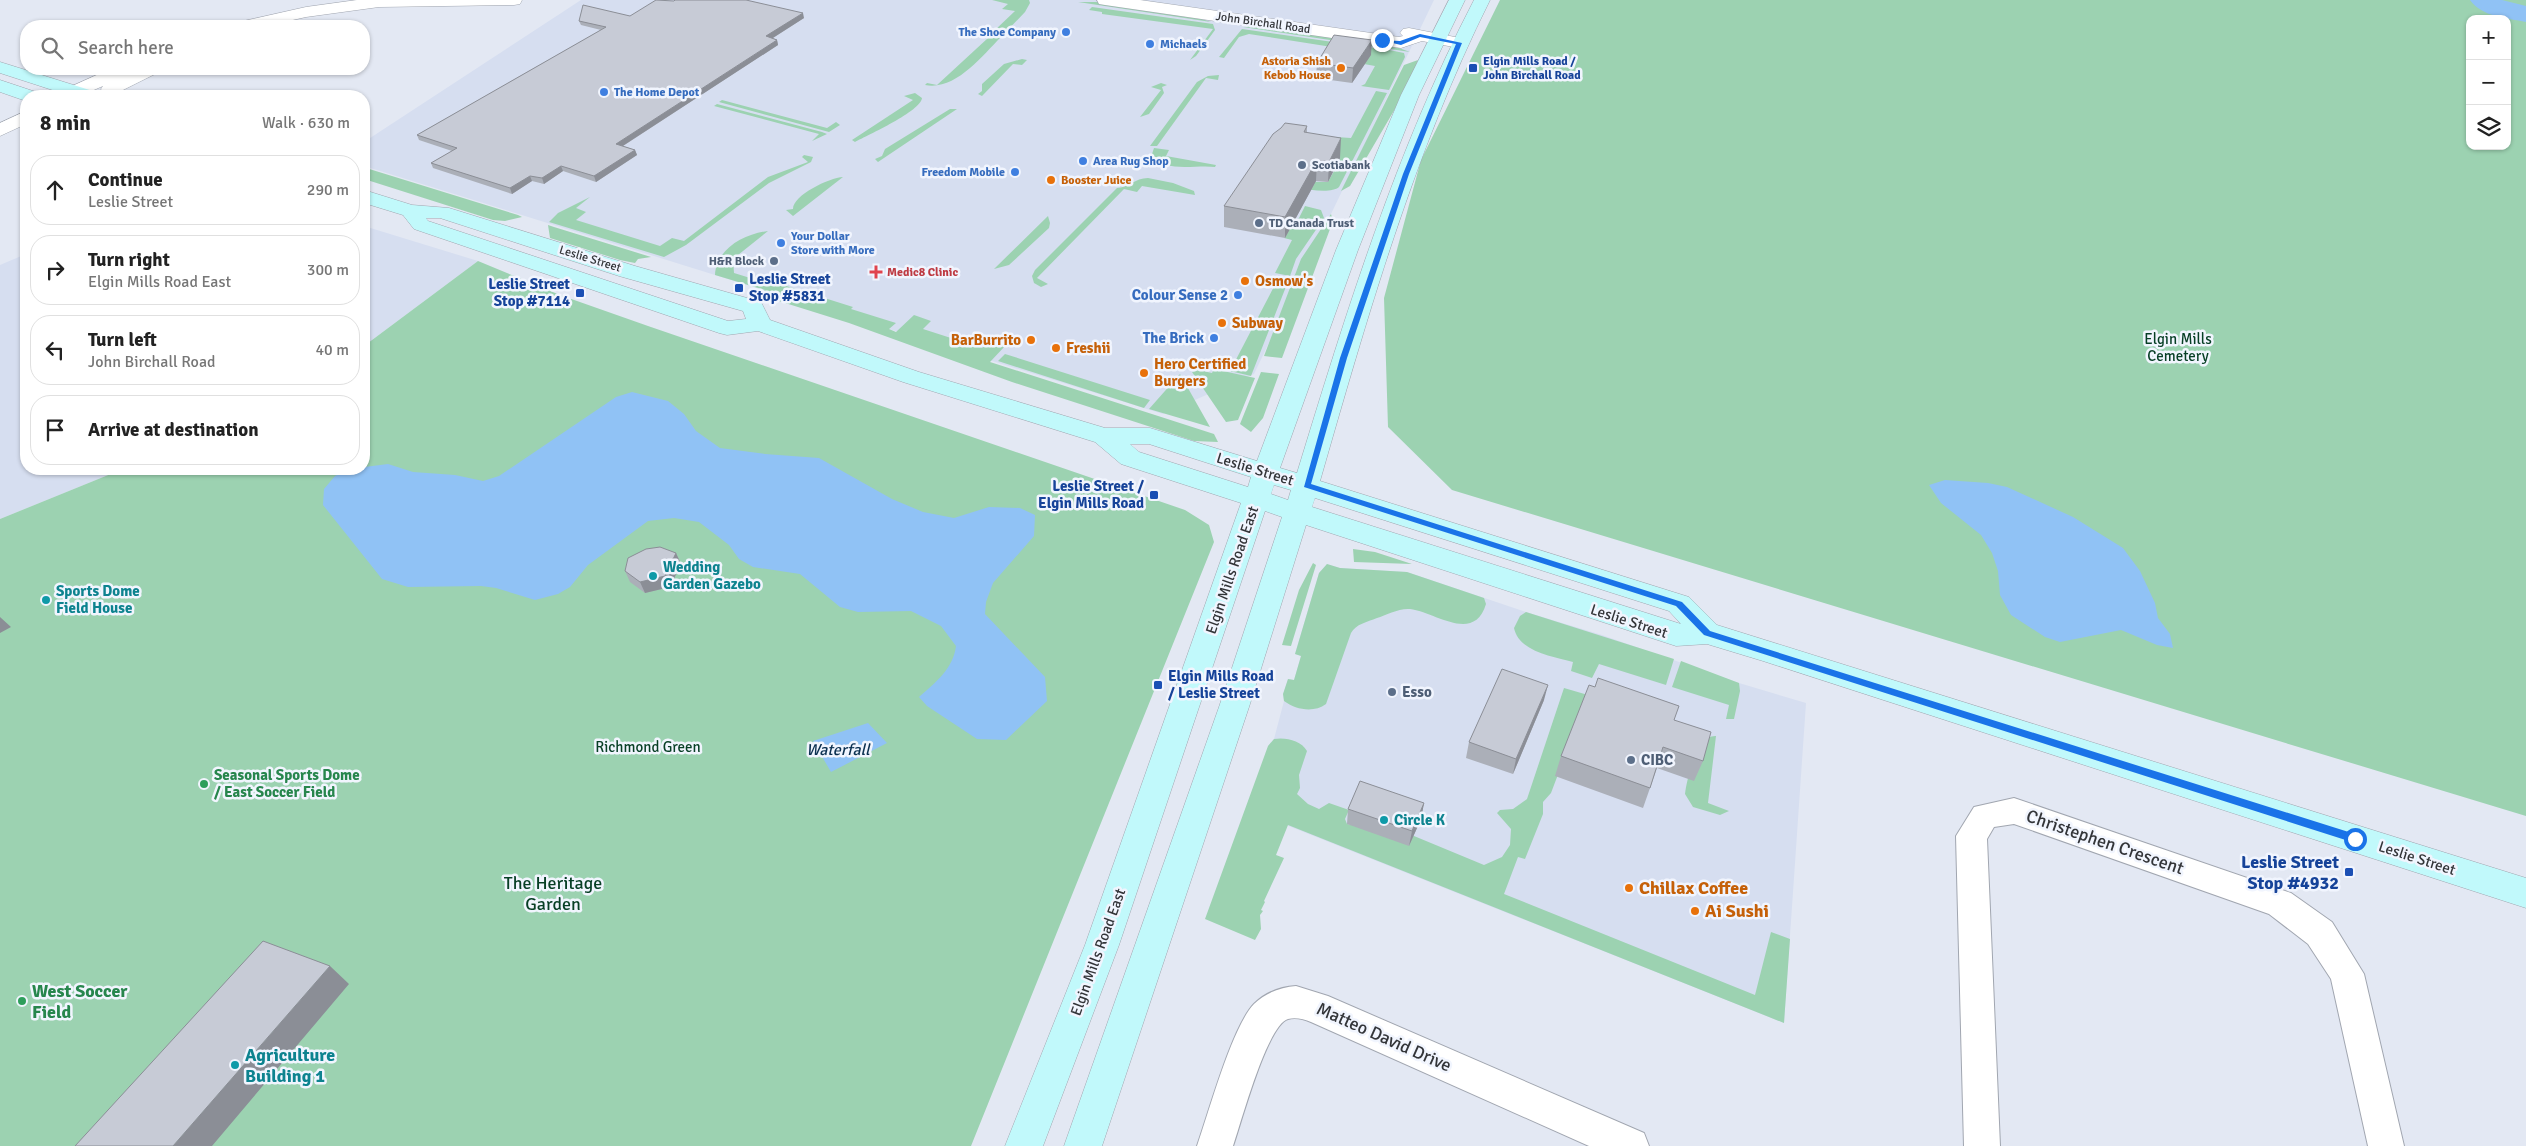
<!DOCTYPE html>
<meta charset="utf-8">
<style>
body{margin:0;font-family:Signika,sans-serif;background:#f2f2f2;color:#222}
.controls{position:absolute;right:15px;top:15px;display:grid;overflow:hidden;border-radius:10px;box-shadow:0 1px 4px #0004}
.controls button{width:45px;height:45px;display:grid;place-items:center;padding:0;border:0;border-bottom:1px solid #e0e0e0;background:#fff;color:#222;font:25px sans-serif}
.stop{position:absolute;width:15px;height:15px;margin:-11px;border:4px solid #1a73e8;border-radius:50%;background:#fff}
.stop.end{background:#1a73e8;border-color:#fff;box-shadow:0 1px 5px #0008}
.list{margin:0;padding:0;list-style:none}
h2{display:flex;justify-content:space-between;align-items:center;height:65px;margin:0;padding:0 20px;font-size:21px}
h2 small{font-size:16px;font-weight:400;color:#767676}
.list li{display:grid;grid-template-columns:32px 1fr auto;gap:15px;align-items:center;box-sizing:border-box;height:70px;margin:0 10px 10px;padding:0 10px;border:1px solid #e0e0e0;border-radius:20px}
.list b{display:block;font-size:19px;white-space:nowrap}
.list p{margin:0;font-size:16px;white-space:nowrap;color:#767676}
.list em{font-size:16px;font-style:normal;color:#767676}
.icon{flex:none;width:28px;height:28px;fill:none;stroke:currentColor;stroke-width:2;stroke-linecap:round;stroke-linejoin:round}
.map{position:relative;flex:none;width:2526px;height:1146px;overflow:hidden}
.search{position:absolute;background:#fff;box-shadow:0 1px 4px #0004;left:20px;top:20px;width:350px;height:55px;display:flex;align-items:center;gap:12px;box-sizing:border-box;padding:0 18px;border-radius:20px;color:#767676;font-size:19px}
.panel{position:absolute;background:#fff;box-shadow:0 1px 4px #0004;left:20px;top:90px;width:350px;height:385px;border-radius:20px}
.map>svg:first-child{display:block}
.built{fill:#d6def0}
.green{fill:#9cd2b1;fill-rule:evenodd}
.water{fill:#90c2f5}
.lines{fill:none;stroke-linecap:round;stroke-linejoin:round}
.river{fill:#90c2f5;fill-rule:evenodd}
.minor-casing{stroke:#a1a6b0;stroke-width:2}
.tertiary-casing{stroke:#a1a6b0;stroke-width:1}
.secondary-casing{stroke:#a1a6b0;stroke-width:1}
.minor{fill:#fff;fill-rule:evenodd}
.tertiary{fill:#fff;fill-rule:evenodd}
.secondary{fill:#c1f9fb;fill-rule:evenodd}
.wall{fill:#abafb8}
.shaded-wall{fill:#8b8e96}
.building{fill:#c7cbd6;stroke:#8b8e96}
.route{fill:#1a73e8}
.shop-dot{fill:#3f7fe0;stroke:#f1f5fe;stroke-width:2}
.food-dot{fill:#e8710a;stroke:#f1f5fe;stroke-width:2}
.transit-dot{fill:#1a4fb4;stroke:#f1f5fe;stroke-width:2}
.service-dot{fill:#5c6f8a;stroke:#f1f5fe;stroke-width:2}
.health-dot{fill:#e0444e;stroke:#f1f5fe;stroke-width:2}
.culture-dot{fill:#0f9aa8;stroke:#f1f5fe;stroke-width:2}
.leisure-dot{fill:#2e9e5b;stroke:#f1f5fe;stroke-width:2}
.labels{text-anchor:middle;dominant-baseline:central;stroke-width:5;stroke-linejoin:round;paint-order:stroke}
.far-street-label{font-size:12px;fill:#333539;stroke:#f1f5fe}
.far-shop-label{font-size:12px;font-weight:bold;fill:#366cbe;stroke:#f1f5fe;text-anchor:start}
.far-food-label{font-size:12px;font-weight:bold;fill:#c56008;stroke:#f1f5fe;text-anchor:end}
.far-transit-label{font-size:12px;font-weight:bold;fill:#164399;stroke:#f1f5fe;text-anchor:start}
.far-service-label{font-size:12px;font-weight:bold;fill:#4e5e75;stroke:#f1f5fe;text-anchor:start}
.far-health-label{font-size:12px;font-weight:bold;fill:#be3a42;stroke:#f1f5fe;text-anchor:start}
.transit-label{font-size:15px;font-weight:bold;fill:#164399;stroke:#f1f5fe;text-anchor:start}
.food-label{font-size:15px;font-weight:bold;fill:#c56008;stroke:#f1f5fe;text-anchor:start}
.shop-label{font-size:15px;font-weight:bold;fill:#366cbe;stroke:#f1f5fe;text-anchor:end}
.park-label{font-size:15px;fill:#073f25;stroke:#f1f5fe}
.street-label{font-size:15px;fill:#333539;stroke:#f1f5fe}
.culture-label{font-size:15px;font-weight:bold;fill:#0d838f;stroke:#f1f5fe;text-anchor:start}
.service-label{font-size:15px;font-weight:bold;fill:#4e5e75;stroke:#f1f5fe;text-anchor:start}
.leisure-label{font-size:15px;font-weight:bold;fill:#27864d;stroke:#f1f5fe;text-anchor:start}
.water-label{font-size:16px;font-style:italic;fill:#0c3151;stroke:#f1f5fe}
.near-street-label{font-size:18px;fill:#333539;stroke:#f1f5fe}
.near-transit-label{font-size:18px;font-weight:bold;fill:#164399;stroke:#f1f5fe;text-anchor:end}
.near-park-label{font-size:18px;fill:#073f25;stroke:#f1f5fe}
.near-food-label{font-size:18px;font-weight:bold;fill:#c56008;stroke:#f1f5fe;text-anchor:start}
.near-leisure-label{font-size:18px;font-weight:bold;fill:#27864d;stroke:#f1f5fe;text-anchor:start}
.near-culture-label{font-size:18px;font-weight:bold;fill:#0d838f;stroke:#f1f5fe;text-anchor:start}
</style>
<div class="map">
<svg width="2526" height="1146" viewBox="0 0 2526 1146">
<rect width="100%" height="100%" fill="#e3e8f3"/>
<path class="built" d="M 581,0 L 1434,0 L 1254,374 L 1163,414 L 364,166 L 364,142 Z
M 364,226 L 478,261 L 364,346 Z
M 26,254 L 26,469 L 123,469 L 0,519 L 0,265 Z
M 1327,564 L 1340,568 L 1407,572 L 1526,612 L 1602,635 L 1739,683 L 1806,703 L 1784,1023 L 1276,821 L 1268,746 L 1274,739 L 1284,701 L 1283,694 L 1288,679 L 1294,680 L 1301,656 L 1295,654 L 1319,573 Z"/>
<path class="green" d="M 992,0 L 1029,0 L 1030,3 L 1025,12 L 1002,36 L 980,32 L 983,30 L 994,31 L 1015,11 L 1002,9 L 1008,4 Z
M 1500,0 L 2526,0 L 2526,816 L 1452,490 L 1388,427 L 1384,298 L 1421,160 ZM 2470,19 L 2507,19 L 2507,146 L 2470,146 Z
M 1078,2 L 1096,2 L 1199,18 L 1211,22 Z
M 1092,7 L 1213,24 L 1215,30 L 1196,56 L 1190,60 L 1213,29 L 1102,14 L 1102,12 L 1089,10 Z
M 1257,26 L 1399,48 L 1410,52 L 1243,27 Z
M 1242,29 L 1389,50 L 1404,53 L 1405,57 L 1389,90 L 1361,86 L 1365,84 L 1375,66 L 1364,64 L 1351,50 L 1249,34 L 1239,37 L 1224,58 L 1219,57 Z
M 978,33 L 1001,37 C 981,57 955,91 925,85 L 927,83 L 937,85 L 988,38 L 977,36 Z
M 1022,59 L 1027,60 L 1022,65 L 1013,64 L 982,96 L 978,94 L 982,91 L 982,84 L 1004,64 Z
M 1418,60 L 1406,90 L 1350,186 L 1341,191 L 1404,65 Z
M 1219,75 L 1218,80 L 1206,78 L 1157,146 L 1150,146 L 1197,82 L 1208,76 Z
M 1161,83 L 1167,85 L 1162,87 L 1164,93 L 1149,114 L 1140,117 L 1161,90 L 1151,87 Z
M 1376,91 L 1387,93 L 1339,187 C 1328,197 1281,184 1265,181 L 1328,182 L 1340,160 L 1336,137 L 1351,138 Z
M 915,93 L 922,98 C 921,111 868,135 855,142 L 852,140 L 913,100 L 904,96 Z
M 722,100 L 827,128 L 836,122 L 840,125 L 829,132 L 719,102 Z
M 717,104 L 822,132 L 827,134 L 812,141 L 819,134 L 714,106 Z
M 950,109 L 957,109 L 878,162 L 875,159 L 882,156 L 885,149 Z
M 1154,148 L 1169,150 L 1166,156 L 1216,165 L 1215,167 C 1196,164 1164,174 1152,154 Z
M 804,155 L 813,157 L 811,162 L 769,183 L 686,245 L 664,257 L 549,222 L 558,213 L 590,197 L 576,208 L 586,212 L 576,220 L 660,246 L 672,238 L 684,241 L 768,177 L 808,162 L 802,157 Z
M 366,168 L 518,215 L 522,217 L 505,221 L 493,220 L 364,179 L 364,170 Z
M 843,177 L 793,216 L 786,210 L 793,209 C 793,195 829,178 843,177 Z
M 1148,178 L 1173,183 L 1194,191 L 1195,195 L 1142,186 L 1137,192 L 1124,189 L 1037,278 L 1048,284 L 1041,287 L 1034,283 L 1032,276 L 1035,270 L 1117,188 C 1128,188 1135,178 1148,178 Z
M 1305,206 L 1321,210 L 1324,218 L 1296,259 L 1290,276 L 1275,273 L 1292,240 L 1284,238 L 1294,220 L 1298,220 Z
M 1331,214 L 1333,221 L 1282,358 L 1264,356 L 1301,259 Z
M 1048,216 L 1050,223 L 1049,228 L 1009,265 L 994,269 Z
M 548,225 L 554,227 L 651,257 L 638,259 L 635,263 L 620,260 L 550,238 Z
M 768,231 L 733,259 L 734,273 L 776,286 L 780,284 L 853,307 L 851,309 L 896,323 L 889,329 L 896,332 L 914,315 L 931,321 L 923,329 L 982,348 L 991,340 L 1006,345 L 990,362 L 1214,434 L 1218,442 L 1194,441 L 1012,382 L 849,323 L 760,295 L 765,290 L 715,275 C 716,249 744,234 768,231 Z
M 478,261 L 560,295 L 648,326 L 1185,510 L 1209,525 L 1214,542 L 971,1146 L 0,1146 L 0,519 L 123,469 L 364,469 L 364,346 Z
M 1279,277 L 1289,279 L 1251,376 L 1230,371 Z
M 1005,354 L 1150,400 L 1144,408 L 998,361 Z
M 1214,369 L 1255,378 L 1238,420 L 1226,422 L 1192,372 L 1198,370 L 1212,373 Z
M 1261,372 L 1279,374 L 1263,418 L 1251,432 L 1240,424 Z
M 1180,374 L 1210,427 L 1149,409 Z
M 1353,549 L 1375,552 L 1412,564 L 1354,562 Z
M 1313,563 L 1316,565 L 1291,646 L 1282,645 L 1299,590 Z
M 1327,564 L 1340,568 L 1407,572 L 1484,598 L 1486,604 C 1474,644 1435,612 1410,609 C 1399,608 1386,615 1377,618 C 1367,622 1356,624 1351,633 L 1326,704 C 1314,713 1296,710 1284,701 L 1283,694 L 1288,679 L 1294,680 L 1301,656 L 1295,654 L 1319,573 Z
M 1526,612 L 1674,659 L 1666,685 L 1599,664 L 1592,678 L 1571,671 L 1573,662 C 1553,656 1519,652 1514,628 L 1520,616 Z
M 1681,661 L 1739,683 L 1740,691 L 1734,719 L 1726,719 L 1729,705 L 1672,687 Z
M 1564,688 L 1588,695 L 1551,793 L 1543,802 L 1543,814 L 1525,859 L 1518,857 L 1504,894 L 1755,995 L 1771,932 L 1790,939 L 1784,1023 L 1288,825 L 1276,855 L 1284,858 L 1264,901 L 1265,902 L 1261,910 L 1263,911 L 1260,915 L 1261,929 L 1255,940 L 1205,919 L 1268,746 L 1274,739 C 1285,737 1301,740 1307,751 L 1299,775 L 1300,788 L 1297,794 L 1308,804 L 1319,809 L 1329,803 L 1349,810 L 1345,819 L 1347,824 L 1414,836 L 1484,865 L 1502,857 L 1510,845 L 1511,829 L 1497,813 L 1500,810 L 1513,809 L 1527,799 Z
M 1716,736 L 1708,803 L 1729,811 L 1720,815 L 1693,807 L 1685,794 C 1687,778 1697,735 1716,736 Z"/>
<path class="water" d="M 632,392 L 668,401 L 684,414 L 696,431 L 720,448 L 765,454 L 819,458 L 892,499 L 923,512 L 954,518 L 989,507 L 1020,508 L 1035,515 L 1034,536 L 993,583 L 986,602 L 985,614 L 1045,677 L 1047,701 L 1006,740 L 977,739 L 927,706 L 919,697 C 936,682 953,669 956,646 L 941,626 L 911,611 L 858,612 L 840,607 L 800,574 L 753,567 L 739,559 L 729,545 L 699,522 L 674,518 L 648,521 L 588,565 L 570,587 L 558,594 L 535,600 L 496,588 L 481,586 L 408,587 L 382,579 L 323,505 L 324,489 L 335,476 L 349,469 L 388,464 L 413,472 L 455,475 L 483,481 L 499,476 L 616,397 Z
M 1945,480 L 1988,483 L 2007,487 L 2073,517 L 2123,548 L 2140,571 L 2155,603 L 2158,618 L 2170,634 L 2173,648 L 2157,645 L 2121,630 L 2060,642 L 2045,637 L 2011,615 L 2000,595 L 1998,571 L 1992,553 L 1981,535 L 1941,503 L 1929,485 Z
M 868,723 L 887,743 L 831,772 L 813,741 Z"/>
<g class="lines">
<path class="river" d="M 2470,0 L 2502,0 L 2526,6 L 2526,22 C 2507,18 2482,17 2470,0 Z"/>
<g class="minor-casing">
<path id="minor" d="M 2014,798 L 2291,893 L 2332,922 L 2364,974 L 2404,1146 L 2368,1146 L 2331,979 L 2308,944 L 2269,914 L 2014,824 L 1994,827 L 1987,839 L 2000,1146 L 1964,1146 L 1956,836 L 1974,807 Z
M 1296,986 L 1328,996 L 1644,1133 L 1649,1146 L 1589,1146 L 1311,1022 C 1304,1019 1295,1017 1288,1019 C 1267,1025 1241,1123 1233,1146 L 1197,1146 C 1209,1112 1232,1027 1254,1004 C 1265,993 1281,987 1296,986 Z"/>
</g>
<g class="tertiary-casing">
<path id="tertiary" d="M 357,0 L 522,0 L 520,4 L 514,5 L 379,7 L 306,17 L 266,26 L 236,26 L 239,22 L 306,7 Z
M 1097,0 L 1140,0 L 1399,37 L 1403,36 L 1400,33 L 1403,29 L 1409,28 L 1465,39 L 1468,43 L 1465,47 L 1459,48 L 1422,41 L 1401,48 L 1105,5 L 1099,4 Z
M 110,69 L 133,69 L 131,72 L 137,69 L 160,69 L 157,73 L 117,93 L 103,93 L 101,89 L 103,86 L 80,96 L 57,96 L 59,92 Z
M 26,111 L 26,124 L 0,136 L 0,123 Z"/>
</g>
<g class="secondary-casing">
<path id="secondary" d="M 1449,0 L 1465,0 L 1419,95 L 1358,250 L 1280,468 L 1297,473 C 1346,313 1396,150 1474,0 L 1490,0 C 1414,152 1367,318 1320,481 L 1689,597 L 1717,625 L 2526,878 L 2526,908 L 1763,661 L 1707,644 L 1676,646 L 1306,525 L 1249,707 L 1102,1146 L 1064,1146 L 1219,707 L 1282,517 L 1265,511 L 1119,945 L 1043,1146 L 1005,1146 L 1085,945 L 1241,503 L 1121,464 L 1095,442 L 903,382 L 758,331 L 727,335 L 719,333 L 414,229 L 403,215 L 364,203 L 364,190 L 412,205 L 449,208 L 635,266 L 761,302 L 770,320 L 919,372 L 1105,428 L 1150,428 L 1257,461 L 1336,250 L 1401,95 ZM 426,218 L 440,218 L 619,276 L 743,311 L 746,319 L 728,321 L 428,221 ZM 1130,444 L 1149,444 L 1251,477 L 1248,487 L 1139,452 ZM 1274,485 L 1291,490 L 1288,500 L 1271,494 ZM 1315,498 L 1669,611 L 1681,624 L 1312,507 Z
M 0,62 L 96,92 L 98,96 L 71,96 L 0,73 Z
M 0,80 L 36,92 L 38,96 L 26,96 L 26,101 L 0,92 Z"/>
</g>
<use href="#minor" class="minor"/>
<use href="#tertiary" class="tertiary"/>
<use href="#secondary" class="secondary"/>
</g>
<path class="wall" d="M 630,16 L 804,18 L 773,38 L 777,40 L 778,45 L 623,146 L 635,150 L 637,155 L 596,182 L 563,171 L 544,184 L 532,181 L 512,194 L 433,168 L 431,163 L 452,151 L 419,140 L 417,135 L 601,30 L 581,25 L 579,21 Z
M 1371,55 L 1352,83 L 1316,78 L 1317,63 Z
M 1307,126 L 1307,133 L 1340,158 L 1328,182 L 1316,181 L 1285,238 L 1224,227 L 1224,206 Z
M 676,553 L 681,564 L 670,587 L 645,593 L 630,582 L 625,571 Z
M 1544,700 L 1513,774 L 1466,758 L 1469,742 Z
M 1674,720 L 1703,761 L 1694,781 L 1657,768 L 1643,808 L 1555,776 L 1561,756 Z
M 1424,803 L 1421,819 L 1409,846 L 1347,824 L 1348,809 Z"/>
<path class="shaded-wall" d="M 803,13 L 804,18 L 768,41 L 766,36 Z
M 777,40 L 778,45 L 618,149 L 616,144 Z
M 1372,40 L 1371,55 L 1352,83 L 1353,68 Z
M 1341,138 L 1340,158 L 1328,182 L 1329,162 Z
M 635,150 L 637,155 L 596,182 L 594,176 Z
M 1317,160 L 1316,181 L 1285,238 L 1285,217 Z
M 561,166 L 563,171 L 544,184 L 542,178 Z
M 530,176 L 532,181 L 512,194 L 510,188 Z
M 676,553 L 681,564 L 670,587 L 645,593 L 640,582 Z
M 0,617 L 11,627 L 0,633 Z
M 1548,685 L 1544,700 L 1513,774 L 1516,759 Z
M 1424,803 L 1421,819 L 1409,846 L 1412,831 Z
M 330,966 L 349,984 L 212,1146 L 173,1146 Z"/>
<path class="building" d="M 656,0 L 674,1 L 675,0 L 746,0 L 803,13 L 766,36 L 777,40 L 616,144 L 635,150 L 594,176 L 561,166 L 542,178 L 530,176 L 510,188 L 431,163 L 457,148 L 417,135 L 606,27 L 579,21 L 583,5 L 630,16 Z
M 1334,35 L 1372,40 L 1353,68 L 1317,63 Z
M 1285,123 L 1307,126 L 1304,132 L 1341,138 L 1329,162 L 1317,160 L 1285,217 L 1224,206 L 1273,134 L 1281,128 Z
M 660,547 L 676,553 L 665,576 L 640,582 L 625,571 L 628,558 L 646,549 Z
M 1502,669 L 1548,685 L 1516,759 L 1469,742 Z
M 1598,678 L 1679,706 L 1674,720 L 1711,732 L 1703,761 L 1663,747 L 1650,788 L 1561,756 L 1589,685 L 1595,687 Z
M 1360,781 L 1424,803 L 1412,831 L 1348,809 Z
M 263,941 L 330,966 L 173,1146 L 75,1146 Z"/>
<path class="route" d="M 1420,34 L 1462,43 L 1409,174 L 1347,358 L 1311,484 L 1682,602 L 1710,631 L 2355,834 L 2360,839 L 2358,842 L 2355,843 L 1704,635 L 1676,606 L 1304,487 L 1340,358 L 1403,174 L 1456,44 L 1420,37 L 1401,45 L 1380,40 L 1400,41 Z"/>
<g class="shop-dot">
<circle cx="1066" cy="32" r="5"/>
<circle cx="1150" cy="44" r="5"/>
<circle cx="604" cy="92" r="5"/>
<circle cx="1083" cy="161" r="5"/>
<circle cx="1015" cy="172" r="5"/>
<circle cx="781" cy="243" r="5"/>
<circle cx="1238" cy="295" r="5"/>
<circle cx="1214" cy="338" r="5"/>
</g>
<g class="food-dot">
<circle cx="1341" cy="68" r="5"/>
<circle cx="1051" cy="180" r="5"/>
<circle cx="1245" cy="281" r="5"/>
<circle cx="1222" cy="323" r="5"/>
<circle cx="1031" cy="340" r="5"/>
<circle cx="1056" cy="348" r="5"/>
<circle cx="1144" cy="373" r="5"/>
<circle cx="1629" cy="888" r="5"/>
<circle cx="1695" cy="911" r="5"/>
</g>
<g class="transit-dot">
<rect x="1468" y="63" width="10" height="10" rx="2.5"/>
<rect x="734" y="283" width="10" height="10" rx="2.5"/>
<rect x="575" y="288" width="10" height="10" rx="2.5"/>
<rect x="1149" y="490" width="10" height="10" rx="2.5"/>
<rect x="1153" y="680" width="10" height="10" rx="2.5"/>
<rect x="2344" y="867" width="10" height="10" rx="2.5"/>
</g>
<g class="service-dot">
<circle cx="1302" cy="165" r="5"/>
<circle cx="1259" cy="223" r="5"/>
<circle cx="774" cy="261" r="5"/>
<circle cx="1392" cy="692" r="5"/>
<circle cx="1631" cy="760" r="5"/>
</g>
<path class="health-dot" d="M873.5 264.5h5v5h5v5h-5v5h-5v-5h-5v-5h5z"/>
<g class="culture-dot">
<circle cx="653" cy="576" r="5"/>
<circle cx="46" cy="600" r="5"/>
<circle cx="1384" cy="820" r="5"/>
<circle cx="235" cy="1065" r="5"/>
</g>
<g class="leisure-dot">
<circle cx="204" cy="784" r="5"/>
<circle cx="22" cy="1001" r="5"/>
</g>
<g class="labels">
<g class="far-street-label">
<text transform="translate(1263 23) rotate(8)">John Birchall Road</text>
<text transform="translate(590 259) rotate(17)">Leslie Street</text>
</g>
<g class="far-shop-label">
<text x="1056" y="32" text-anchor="end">The Shoe Company</text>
<text x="1160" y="44">Michaels</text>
<text x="614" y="92">The Home Depot</text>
<text x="1093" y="161">Area Rug Shop</text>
<text x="1005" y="172" text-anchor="end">Freedom Mobile</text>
<text x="791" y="236">Your Dollar<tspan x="791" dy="14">Store with More</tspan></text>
</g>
<g class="far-food-label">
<text x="1331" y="61">Astoria Shish<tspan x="1331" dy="14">Kebob House</tspan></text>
<text x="1061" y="180" text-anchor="start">Booster Juice</text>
</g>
<g class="far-transit-label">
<text x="1483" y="61">Elgin Mills Road /<tspan x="1483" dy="14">John Birchall Road</tspan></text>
</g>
<g class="far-service-label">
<text x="1312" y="165">Scotiabank</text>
<text x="1269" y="223">TD Canada Trust</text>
<text x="764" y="261" text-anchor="end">H&amp;R Block</text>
</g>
<g class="far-health-label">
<text x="887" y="272">Medic8 Clinic</text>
</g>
<g class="transit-label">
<text x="749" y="279">Leslie Street<tspan x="749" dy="17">Stop #5831</tspan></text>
<text x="570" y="284" text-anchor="end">Leslie Street<tspan x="570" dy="17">Stop #7114</tspan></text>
<text x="1144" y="486" text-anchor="end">Leslie Street /<tspan x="1144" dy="17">Elgin Mills Road</tspan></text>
<text x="1168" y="676">Elgin Mills Road<tspan x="1168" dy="17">/ Leslie Street</tspan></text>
</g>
<g class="food-label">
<text x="1255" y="281">Osmow's</text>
<text x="1232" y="323">Subway</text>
<text x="1021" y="340" text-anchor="end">BarBurrito</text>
<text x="1066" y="348">Freshii</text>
<text x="1154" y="364">Hero Certified<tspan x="1154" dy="17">Burgers</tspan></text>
</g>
<g class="shop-label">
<text x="1228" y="295">Colour Sense 2</text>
<text x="1204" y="338">The Brick</text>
</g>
<g class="park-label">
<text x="2178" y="339">Elgin Mills<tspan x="2178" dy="17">Cemetery</tspan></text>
<text x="648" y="747">Richmond Green</text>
</g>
<g class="street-label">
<text transform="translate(1255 469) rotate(17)">Leslie Street</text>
<text transform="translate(1232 570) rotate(-71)">Elgin Mills Road East</text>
<text transform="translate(1629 621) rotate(18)">Leslie Street</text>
<text transform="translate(2417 858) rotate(18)">Leslie Street</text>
<text transform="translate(1098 952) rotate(-70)">Elgin Mills Road East</text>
</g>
<g class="culture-label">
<text x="663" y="567">Wedding<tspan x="663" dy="17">Garden Gazebo</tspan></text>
<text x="56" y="591">Sports Dome<tspan x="56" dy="17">Field House</tspan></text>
<text x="1394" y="820">Circle K</text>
</g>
<g class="service-label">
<text x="1402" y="692">Esso</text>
<text x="1641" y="760">CIBC</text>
</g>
<g class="leisure-label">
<text x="214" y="775">Seasonal Sports Dome<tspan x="214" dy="17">/ East Soccer Field</tspan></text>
</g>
<g class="water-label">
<text x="838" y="750">Waterfall</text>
</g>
<g class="near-street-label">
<text transform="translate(2105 842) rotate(19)">Christephen Crescent</text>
<text transform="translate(1384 1037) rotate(24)">Matteo David Drive</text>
</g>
<g class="near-transit-label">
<text x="2339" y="862">Leslie Street<tspan x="2339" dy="21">Stop #4932</tspan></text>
</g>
<g class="near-park-label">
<text x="553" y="883">The Heritage<tspan x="553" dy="21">Garden</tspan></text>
</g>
<g class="near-food-label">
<text x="1639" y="888">Chillax Coffee</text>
<text x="1705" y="911">Ai Sushi</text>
</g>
<g class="near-leisure-label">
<text x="32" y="991">West Soccer<tspan x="32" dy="21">Field</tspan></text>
</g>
<g class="near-culture-label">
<text x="245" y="1055">Agriculture<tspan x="245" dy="21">Building 1</tspan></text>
</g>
</g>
</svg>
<div class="controls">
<button>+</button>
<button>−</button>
<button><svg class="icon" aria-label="layers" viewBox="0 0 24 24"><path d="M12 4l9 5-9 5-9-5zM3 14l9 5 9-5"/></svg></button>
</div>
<div class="stop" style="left:2355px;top:839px"></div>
<div class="stop end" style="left:1382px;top:40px"></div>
<div class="search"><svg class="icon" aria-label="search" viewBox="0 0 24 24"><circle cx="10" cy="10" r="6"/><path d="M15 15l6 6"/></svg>Search here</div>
<section class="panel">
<h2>8 min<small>Walk · 630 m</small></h2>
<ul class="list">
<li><svg class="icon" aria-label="ahead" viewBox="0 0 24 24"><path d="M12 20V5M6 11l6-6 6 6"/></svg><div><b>Continue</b><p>Leslie Street</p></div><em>290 m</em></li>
<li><svg class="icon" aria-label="right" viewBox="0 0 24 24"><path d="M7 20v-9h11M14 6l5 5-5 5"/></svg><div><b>Turn right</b><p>Elgin Mills Road East</p></div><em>300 m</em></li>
<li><svg class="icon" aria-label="left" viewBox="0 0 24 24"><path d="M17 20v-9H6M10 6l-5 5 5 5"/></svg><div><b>Turn left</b><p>John Birchall Road</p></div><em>40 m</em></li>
<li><svg class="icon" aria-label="arrive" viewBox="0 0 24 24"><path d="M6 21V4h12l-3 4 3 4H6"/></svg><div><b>Arrive at destination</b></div></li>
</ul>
</section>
</div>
